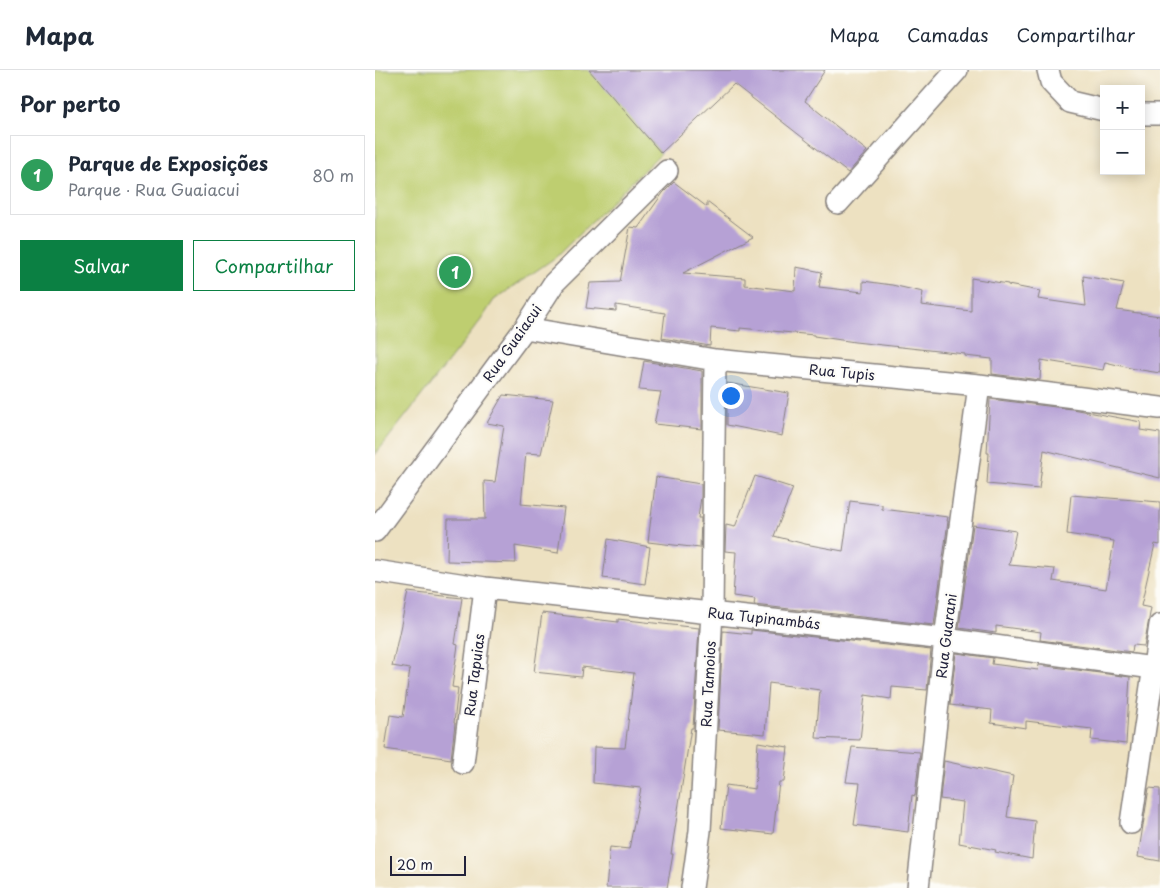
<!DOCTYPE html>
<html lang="pt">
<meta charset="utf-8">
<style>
body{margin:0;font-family:"Playpen Sans",sans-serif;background:#f6f6f7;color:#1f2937}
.controls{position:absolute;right:15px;top:15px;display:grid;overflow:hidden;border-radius:0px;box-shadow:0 2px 12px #0003}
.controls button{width:45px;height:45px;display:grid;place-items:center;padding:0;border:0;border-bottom:1px solid #e0e1e3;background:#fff;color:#1f2937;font:25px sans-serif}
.scale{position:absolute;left:15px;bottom:12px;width:76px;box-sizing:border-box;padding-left:5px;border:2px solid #22223b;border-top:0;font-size:14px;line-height:18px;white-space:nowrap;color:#22223b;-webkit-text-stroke:4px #fdfcf7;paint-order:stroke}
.you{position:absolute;left:355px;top:325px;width:18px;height:18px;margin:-12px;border:4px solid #fff;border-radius:50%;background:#1a73e8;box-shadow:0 0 0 8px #1a73e833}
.badge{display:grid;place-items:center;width:32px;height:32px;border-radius:50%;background:#0b8043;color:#fff;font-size:16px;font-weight:700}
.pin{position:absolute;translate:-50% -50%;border:2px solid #fff;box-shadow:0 1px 5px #0006}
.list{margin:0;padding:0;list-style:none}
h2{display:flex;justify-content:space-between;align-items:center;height:65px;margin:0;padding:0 20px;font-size:21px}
h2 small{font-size:16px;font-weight:400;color:#747a83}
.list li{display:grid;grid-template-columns:32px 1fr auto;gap:15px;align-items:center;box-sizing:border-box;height:80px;margin:0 10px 10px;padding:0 10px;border:1px solid #e0e1e3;border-radius:0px}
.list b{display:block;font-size:19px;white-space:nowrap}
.list p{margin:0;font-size:16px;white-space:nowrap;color:#747a83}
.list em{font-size:16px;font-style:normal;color:#747a83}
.actions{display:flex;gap:10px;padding:15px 20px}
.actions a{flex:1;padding:11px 0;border:1px solid #0b8043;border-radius:0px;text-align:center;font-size:18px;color:#0b8043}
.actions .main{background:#0b8043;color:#fff}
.map{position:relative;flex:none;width:785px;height:818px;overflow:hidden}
header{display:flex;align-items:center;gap:30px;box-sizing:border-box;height:70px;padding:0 25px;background:#fff;border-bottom:1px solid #e0e1e3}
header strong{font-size:24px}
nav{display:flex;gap:28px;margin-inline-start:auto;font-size:18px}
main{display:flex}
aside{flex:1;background:#fff}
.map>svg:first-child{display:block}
.green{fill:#bece70;stroke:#707856}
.building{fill:#b6a1d5}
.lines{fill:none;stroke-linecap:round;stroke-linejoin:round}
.minor-casing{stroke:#88827e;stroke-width:24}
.minor{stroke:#fff;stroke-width:21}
.labels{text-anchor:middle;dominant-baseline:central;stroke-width:4.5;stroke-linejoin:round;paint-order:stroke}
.street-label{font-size:14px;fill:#22223b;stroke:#fdfcf7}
</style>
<header>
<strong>Mapa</strong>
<nav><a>Mapa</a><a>Camadas</a><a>Compartilhar</a></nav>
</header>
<main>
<aside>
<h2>Por perto<small></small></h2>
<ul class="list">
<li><span class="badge" style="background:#2e9e5b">1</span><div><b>Parque de Exposições</b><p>Parque · Rua Guaiacui</p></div><em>80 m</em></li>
</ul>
<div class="actions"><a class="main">Salvar</a><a>Compartilhar</a></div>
</aside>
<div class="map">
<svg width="785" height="818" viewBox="0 0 785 818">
<rect width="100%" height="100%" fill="#fdfcf7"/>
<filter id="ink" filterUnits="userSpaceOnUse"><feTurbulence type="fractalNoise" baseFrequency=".02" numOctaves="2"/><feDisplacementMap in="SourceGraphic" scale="10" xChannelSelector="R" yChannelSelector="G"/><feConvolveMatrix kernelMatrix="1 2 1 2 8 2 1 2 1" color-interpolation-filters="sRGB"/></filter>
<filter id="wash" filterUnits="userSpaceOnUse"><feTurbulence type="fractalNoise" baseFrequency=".0096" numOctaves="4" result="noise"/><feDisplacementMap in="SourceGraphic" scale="20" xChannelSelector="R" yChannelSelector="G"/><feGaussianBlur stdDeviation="1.12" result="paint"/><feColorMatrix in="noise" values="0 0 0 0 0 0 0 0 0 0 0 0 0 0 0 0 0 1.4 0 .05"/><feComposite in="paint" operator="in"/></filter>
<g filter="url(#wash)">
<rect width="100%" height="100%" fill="#ede1c1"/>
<path class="green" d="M 0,0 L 215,0 L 286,83 L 181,187 L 119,230 L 106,250 L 0,385 Z"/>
<g id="blocks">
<path class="building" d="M 214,0 L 450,0 L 430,31 L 492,81 L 473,103 L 359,14 L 286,83 Z
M 299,112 L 332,137 L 332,132 L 378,167 L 308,203 L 370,208 L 370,215 L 420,221 L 421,197 L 447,202 L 444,217 L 488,222 L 488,211 L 517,215 L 548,222 L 546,235 L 596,241 L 596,208 L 633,214 L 633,215 L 665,221 L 663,229 L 711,236 L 708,206 L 749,213 L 742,240 L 785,246 L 785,303 L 760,299 L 730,292 L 728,300 L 666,290 L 665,310 L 617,304 L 617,289 L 590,286 L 590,284 L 480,272 L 439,266 L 439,265 L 365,258 L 365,261 L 336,258 L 335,276 L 287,268 L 290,243 L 241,235 L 241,241 L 211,238 L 215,213 L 245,212 L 255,157 L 263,158 L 288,123 Z
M 269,291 L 327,301 L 327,359 L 279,354 L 286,322 L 264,320 Z
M 352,313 L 414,323 L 407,366 L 352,355 Z
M 128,325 L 178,330 L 166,384 L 151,383 L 146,434 L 189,438 L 183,483 L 140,476 L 141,493 L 72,491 L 73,449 L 110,449 L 109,411 L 120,412 L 129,356 L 112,353 Z
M 615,329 L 697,339 L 766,352 L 765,360 L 785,363 L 785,408 L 669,380 L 664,419 L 612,414 L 614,383 L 612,383 Z
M 380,406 L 418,418 L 399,466 L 430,474 L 468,481 L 475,431 L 507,435 L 507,439 L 573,447 L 572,451 L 573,451 L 559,555 L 379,535 L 380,529 L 358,526 L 361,482 L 350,481 L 351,455 L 360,457 Z
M 281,407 L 326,414 L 326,427 L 323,448 L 326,448 L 325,478 L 273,472 Z
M 696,425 L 785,432 L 785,475 L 780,474 L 766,536 L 776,538 L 769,576 L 758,575 L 757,582 L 665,570 L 666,562 L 621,556 L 621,563 L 584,558 L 598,455 L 641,461 L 634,495 L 680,499 L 678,511 L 731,519 L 739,471 L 692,464 Z
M 233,469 L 275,477 L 270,514 L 228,508 Z
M 33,522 L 87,528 L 80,574 L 83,575 L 77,617 L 83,618 L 79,653 L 80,653 L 76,689 L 10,679 L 15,645 L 28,647 L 35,599 L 17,596 Z
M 167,543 L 243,552 L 243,549 L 324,558 L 318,658 L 316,658 L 296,784 L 298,784 L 292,818 L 231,818 L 235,777 L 254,779 L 266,718 L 218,713 L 219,677 L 250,678 L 259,603 L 207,597 L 206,607 L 159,602 Z
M 376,560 L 556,580 L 552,620 L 517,617 L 516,629 L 490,625 L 485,670 L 441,668 L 445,620 L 394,613 L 390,664 L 343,660 L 348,561 L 376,564 Z
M 581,583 L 618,588 L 617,594 L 663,600 L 664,595 L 755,607 L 751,674 L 716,670 L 717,659 L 651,651 L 651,658 L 616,653 L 617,640 L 575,635 Z
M 383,672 L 413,677 L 409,712 L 404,712 L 398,764 L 346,758 L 351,715 L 380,719 Z
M 477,677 L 545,682 L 540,726 L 537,725 L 533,762 L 479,755 L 485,713 L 471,712 Z
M 569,691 L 638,706 L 632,747 L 660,751 L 657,789 L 620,782 L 621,780 L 584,773 L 588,732 L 565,729 Z
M 774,718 L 785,719 L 785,791 L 763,787 Z"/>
</g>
</g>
<g filter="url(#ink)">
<use href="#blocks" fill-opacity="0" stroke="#88827e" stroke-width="1"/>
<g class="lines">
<g class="minor-casing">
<path id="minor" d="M 673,0 L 676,12 L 695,32 L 729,40
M 766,44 L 785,44
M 463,133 L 582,0
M 150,258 L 340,290 L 604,315 L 785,338
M 0,461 L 150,258 L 179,213 L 292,101
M 0,501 L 110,518 L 570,569 L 778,598
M 88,693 L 110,518
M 756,753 L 785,555
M 317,818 L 325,761 L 337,542 L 340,290
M 543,818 L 570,569 L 604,315"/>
</g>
<use href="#minor" class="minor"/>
</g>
</g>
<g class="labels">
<g class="street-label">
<text transform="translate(137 273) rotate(-55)">Rua Guaiacui</text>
<text transform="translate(467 302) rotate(5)">Rua Tupis</text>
<text transform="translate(389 548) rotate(6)">Rua Tupinambás</text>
<text transform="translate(571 566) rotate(-83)">Rua Guarani</text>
<text transform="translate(99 605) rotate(-83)">Rua Tapuias</text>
<text transform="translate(333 614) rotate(-87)">Rua Tamoios</text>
</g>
</g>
</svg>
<div class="controls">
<button>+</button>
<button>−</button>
</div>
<div class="scale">20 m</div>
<div class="you"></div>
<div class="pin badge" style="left:80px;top:202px;background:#2e9e5b">1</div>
</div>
</main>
